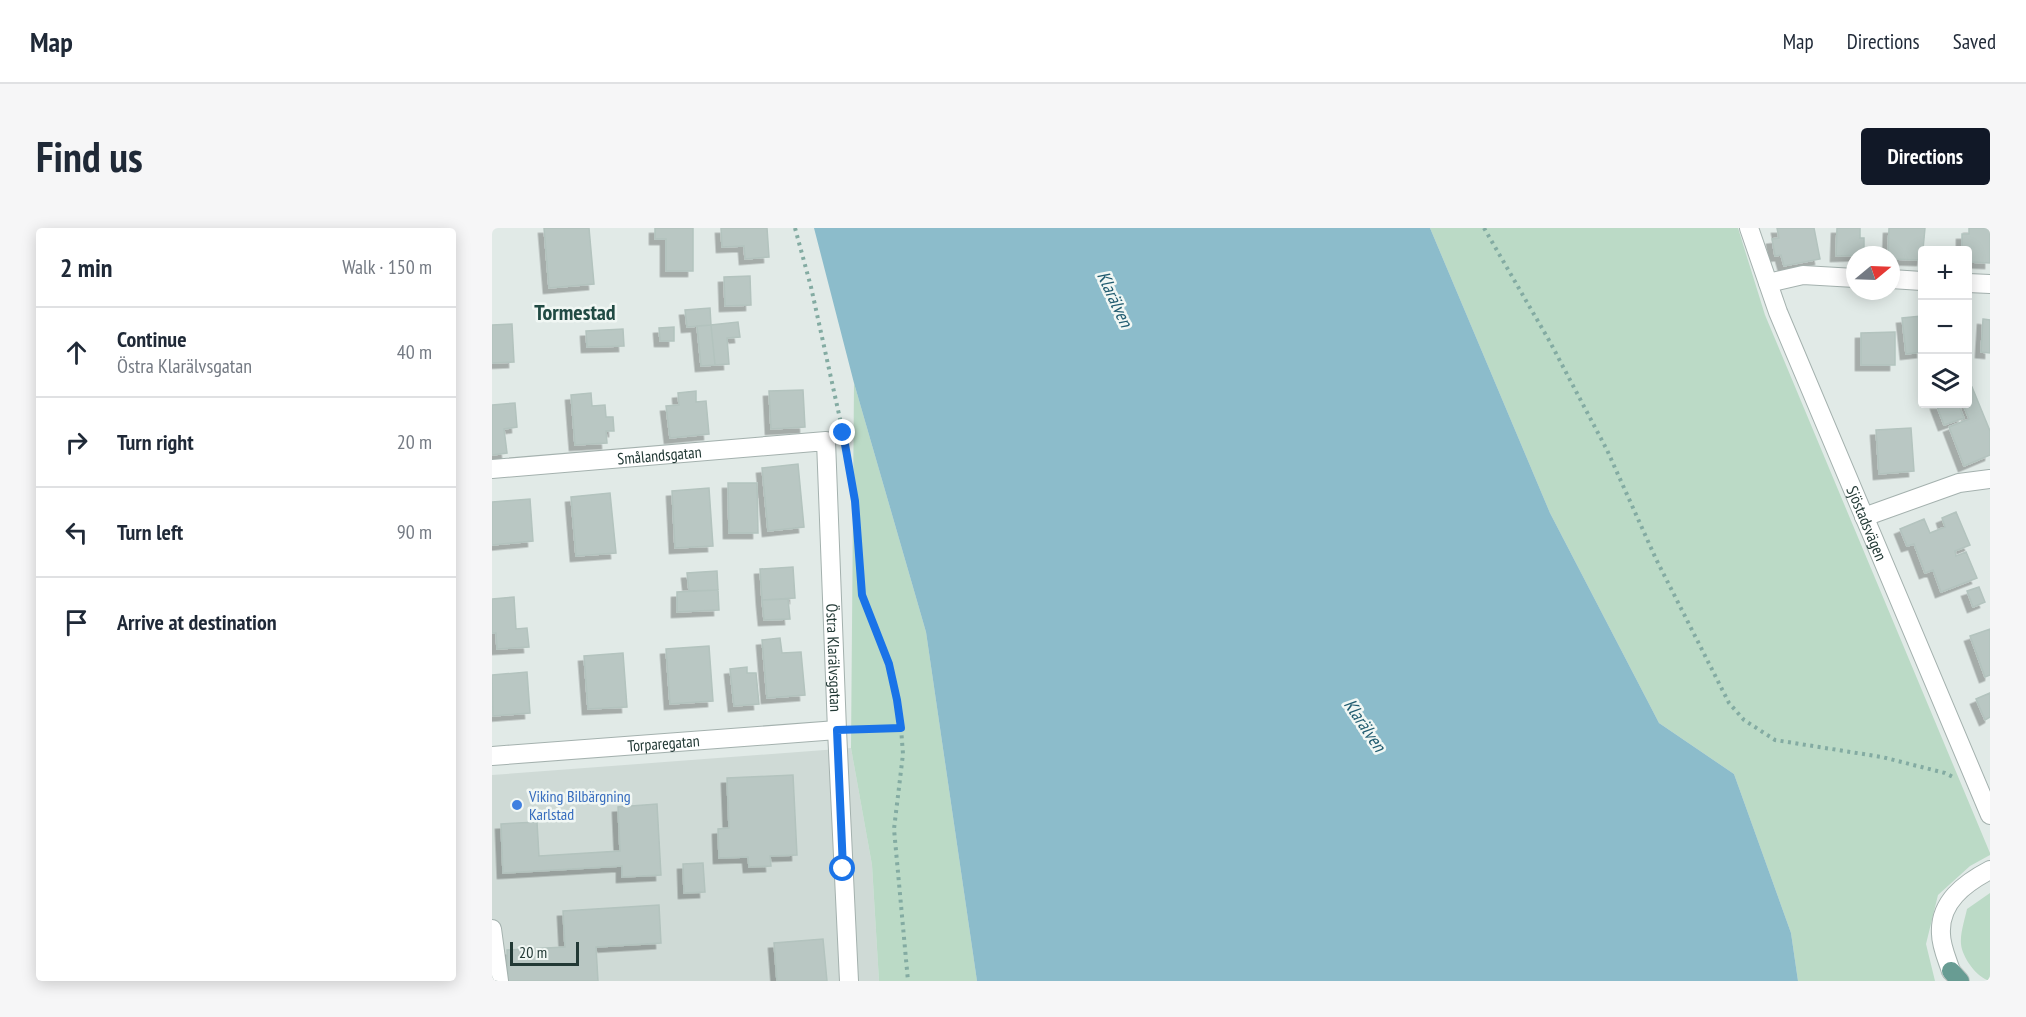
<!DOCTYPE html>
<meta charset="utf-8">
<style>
body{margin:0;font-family:"PT Sans Narrow",sans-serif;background:#f6f6f7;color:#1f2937}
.controls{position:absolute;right:18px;top:18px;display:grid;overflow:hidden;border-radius:6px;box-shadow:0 3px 15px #0003}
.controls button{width:54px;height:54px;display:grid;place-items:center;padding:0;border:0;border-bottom:2px solid #e0e1e3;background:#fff;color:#1f2937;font:30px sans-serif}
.compass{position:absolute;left:1354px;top:18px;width:54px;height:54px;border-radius:50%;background:#fff;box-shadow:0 3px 15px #0003;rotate:71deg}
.scale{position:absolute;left:18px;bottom:15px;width:69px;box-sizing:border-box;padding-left:6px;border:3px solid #223935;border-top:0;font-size:16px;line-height:21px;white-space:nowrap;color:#223935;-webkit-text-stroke:4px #f1f7f4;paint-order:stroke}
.stop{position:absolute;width:18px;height:18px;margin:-14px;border:4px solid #1a73e8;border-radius:50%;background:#fff}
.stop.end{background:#1a73e8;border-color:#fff;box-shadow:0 2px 6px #0008}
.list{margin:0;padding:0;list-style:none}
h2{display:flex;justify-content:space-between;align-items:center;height:78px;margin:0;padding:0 24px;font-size:26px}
h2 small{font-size:20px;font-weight:400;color:#747a83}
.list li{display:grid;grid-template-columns:39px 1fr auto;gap:18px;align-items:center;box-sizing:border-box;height:90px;padding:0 24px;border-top:2px solid #e0e1e3}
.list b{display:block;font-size:22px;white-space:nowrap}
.list p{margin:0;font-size:20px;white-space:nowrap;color:#747a83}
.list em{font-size:20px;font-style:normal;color:#747a83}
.icon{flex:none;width:33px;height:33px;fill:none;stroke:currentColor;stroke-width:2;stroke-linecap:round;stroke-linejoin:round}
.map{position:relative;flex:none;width:1498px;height:753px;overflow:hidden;border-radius:6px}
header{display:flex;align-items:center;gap:36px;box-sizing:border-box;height:84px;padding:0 30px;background:#fff;border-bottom:2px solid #e0e1e3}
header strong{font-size:28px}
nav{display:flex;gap:33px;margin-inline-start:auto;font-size:21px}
.intro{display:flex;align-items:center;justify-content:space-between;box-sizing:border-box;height:144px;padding:0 36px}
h1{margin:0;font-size:42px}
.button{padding:15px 27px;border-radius:6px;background:#111827;color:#fff;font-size:21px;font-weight:700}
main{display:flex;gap:36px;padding:0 36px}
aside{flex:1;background:#fff;border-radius:6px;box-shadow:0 3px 15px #0003}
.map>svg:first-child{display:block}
.built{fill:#cfdad6}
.green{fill:#bbdac6}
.water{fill:#8cbccb}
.building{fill:#b9c7c3;stroke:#b3c3be;stroke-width:1.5;filter:url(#shadow)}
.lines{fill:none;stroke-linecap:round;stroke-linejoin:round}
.minor-casing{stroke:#a4b1ae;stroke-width:20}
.primary-casing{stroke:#bdc4c2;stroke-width:20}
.path{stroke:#83aba2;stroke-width:4;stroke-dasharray:3 4.5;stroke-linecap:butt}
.minor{stroke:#fff;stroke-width:18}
.primary{stroke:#689c93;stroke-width:18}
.route{stroke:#1a73e8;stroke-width:8}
.shop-dot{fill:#3f7fe0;stroke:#f1f7f4;stroke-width:2}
.labels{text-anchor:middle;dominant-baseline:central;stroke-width:5;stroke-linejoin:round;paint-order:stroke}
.street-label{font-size:16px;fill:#223935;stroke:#f1f7f4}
.shop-label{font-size:16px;fill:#366cbe;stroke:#f1f7f4;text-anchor:start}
.water-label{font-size:18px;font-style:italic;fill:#215c70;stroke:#f1f7f4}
.district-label{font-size:22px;font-weight:bold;fill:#204a43;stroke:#f1f7f4}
</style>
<header>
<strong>Map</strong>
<nav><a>Map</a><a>Directions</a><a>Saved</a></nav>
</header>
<div class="intro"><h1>Find us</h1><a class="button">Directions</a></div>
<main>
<aside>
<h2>2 min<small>Walk · 150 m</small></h2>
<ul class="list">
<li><svg class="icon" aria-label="ahead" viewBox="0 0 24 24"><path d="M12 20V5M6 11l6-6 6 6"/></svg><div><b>Continue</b><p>Östra Klarälvsgatan</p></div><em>40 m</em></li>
<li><svg class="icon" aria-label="right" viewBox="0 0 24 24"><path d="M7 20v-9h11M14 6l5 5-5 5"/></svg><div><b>Turn right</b></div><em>20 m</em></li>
<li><svg class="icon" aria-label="left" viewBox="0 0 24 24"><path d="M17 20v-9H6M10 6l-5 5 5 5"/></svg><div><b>Turn left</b></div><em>90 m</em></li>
<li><svg class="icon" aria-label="arrive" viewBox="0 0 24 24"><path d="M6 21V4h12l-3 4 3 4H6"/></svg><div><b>Arrive at destination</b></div></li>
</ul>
</aside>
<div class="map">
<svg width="1498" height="753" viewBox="0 0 1498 753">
<defs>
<filter id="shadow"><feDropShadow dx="-5.5" dy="5.5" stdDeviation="0" flood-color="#0004"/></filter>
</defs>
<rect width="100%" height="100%" fill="#e1eae7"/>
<path class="built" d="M 359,520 L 380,637 L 387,753 L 0,753 L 0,547 Z"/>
<path class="green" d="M 938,0 L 1246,0 L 1273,87 L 1498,625 L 1498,627 L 1478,638 L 1446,667 L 1434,716 L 1443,753 L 1306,753 L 1299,705 L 1242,546 L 1167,495 L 1058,285 Z
M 362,155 L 434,404 L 485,753 L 387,753 L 380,637 L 359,520 Z
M 1498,665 L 1498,753 C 1485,750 1470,729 1469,716 C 1468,705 1473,691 1475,681 Z"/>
<path class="water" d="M 322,0 L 938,0 L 1058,285 L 1167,495 L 1242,546 L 1299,705 L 1306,753 L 485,753 L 434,404 L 362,155 Z"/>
<path class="building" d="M 52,0 L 97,0 L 102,56 L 57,60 Z
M 163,0 L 201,0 L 201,43 L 174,43 L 174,11 L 163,11 Z
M 229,0 L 275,0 L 277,29 L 253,31 L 252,18 L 230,19 Z
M 1285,0 L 1322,0 L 1328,31 L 1292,38 L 1289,27 L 1283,28 L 1280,11 L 1287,10 Z
M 1345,0 L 1368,0 L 1368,10 L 1372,10 L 1372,27 L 1344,28 Z
M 1397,0 L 1433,0 L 1430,32 L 1399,31 L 1399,27 L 1396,27 Z
M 1477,0 L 1498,0 L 1498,35 L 1477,34 L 1477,23 L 1470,22 L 1470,6 L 1477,6 Z
M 258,48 L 259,77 L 233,78 L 232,49 Z
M 218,80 L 219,97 L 195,99 L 193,82 Z
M 1429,88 L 1430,124 L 1414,126 L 1410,90 Z
M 1491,91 L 1498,92 L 1498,125 L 1489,124 Z
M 246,94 L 248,109 L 235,110 L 237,136 L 223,137 L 219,97 Z
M 20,96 L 22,134 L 0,135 L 0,97 Z
M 219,97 L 223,137 L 209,138 L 205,98 Z
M 182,99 L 182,113 L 168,113 L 167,100 Z
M 131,101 L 132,118 L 95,119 L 94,103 Z
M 1403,104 L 1403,137 L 1369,137 L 1369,105 Z
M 1480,159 L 1498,203 L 1498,227 L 1472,238 L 1457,199 L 1477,191 L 1471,176 L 1476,176 L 1476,161 Z
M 311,162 L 313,199 L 279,201 L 277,163 Z
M 204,163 L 204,174 L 214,173 L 217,206 L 178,210 L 174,178 L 187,177 L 186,165 Z
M 99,165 L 100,178 L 113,177 L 114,189 L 121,189 L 122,203 L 114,203 L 115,215 L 83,217 L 79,167 Z
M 23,175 L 25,199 L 12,201 L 15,225 L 0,227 L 0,177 Z
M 1444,176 L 1466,176 L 1472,190 L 1452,197 Z
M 1419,200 L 1422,243 L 1387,246 L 1384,202 Z
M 306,236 L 312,299 L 276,303 L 270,240 Z
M 236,255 L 265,255 L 266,305 L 237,305 Z
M 217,260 L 221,318 L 183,320 L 180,263 Z
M 118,265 L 124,325 L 84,328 L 79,269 Z
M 38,271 L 41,313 L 0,317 L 0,274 Z
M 1464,284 L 1478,317 L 1463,323 L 1464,328 L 1474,324 L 1485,350 L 1449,364 L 1441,342 L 1433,345 L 1422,316 L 1415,318 L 1408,301 L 1432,291 L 1438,305 L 1453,299 L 1450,290 Z
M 301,339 L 303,370 L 270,372 L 268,341 Z
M 225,343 L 226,362 L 197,363 L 195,345 Z
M 1487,359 L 1493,374 L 1481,379 L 1475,363 Z
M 226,362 L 227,382 L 185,384 L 185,364 Z
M 22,369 L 24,401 L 35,400 L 37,419 L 5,421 L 4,405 L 0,405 L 0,371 Z
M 296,371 L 298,391 L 272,392 L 270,372 Z
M 1498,401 L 1498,447 L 1493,449 L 1478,408 Z
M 288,410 L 290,425 L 309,424 L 313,467 L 275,470 L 270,412 Z
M 217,418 L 221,473 L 178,476 L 174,421 Z
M 131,425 L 135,479 L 96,481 L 92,428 Z
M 255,439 L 255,445 L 264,445 L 267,476 L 242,478 L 238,441 Z
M 35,444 L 38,485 L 1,488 L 0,447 Z
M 1498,465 L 1498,489 L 1493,492 L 1484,471 Z
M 301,547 L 305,627 L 278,628 L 279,638 L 257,639 L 256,629 L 227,630 L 226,601 L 237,600 L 235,550 Z
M 165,576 L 169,647 L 130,649 L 130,638 L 11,645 L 9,596 L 45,594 L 47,628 L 128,623 L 126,579 Z
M 211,635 L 213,664 L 192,665 L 191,636 Z
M 167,677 L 169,715 L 104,719 L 106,753 L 16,753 L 15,722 L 73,719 L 71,683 Z
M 331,711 L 335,753 L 285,753 L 282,715 Z"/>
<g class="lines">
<g class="minor-casing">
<g id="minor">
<path id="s1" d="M 1257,0 L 1286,84 L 1498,587"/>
<path d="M 1399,51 L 1430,53"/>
<path d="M 1276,55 L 1311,47 L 1363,50"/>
<path d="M 1476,55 L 1498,56"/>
<path id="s2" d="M 0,241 L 334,213 L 345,502 L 357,753"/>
<path d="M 1372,289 L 1467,255 L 1498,251"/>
<path id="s3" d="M 0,528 L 345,502"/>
<path d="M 0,701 L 7,753"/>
<path d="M 1459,743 C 1455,731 1449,718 1449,706 C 1447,674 1473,655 1498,642"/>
</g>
</g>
<g class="primary-casing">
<path id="primary" d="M 1459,743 L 1468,753"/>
</g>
<path class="path" d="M 303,0 L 319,59 L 350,200
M 992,0 L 1058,114 L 1115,222 L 1164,331 L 1237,475 L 1252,492 L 1283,512 L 1390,529 L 1453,545 L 1461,549
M 357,237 L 363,273 L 370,367 L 397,436 L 405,472 L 409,500 L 411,526 L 402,601 L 416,753
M 365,501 L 409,500"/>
<use href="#minor" class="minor"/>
<use href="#primary" class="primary"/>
</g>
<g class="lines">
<path class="route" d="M 351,641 L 345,502 L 409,500 L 405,472 L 397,436 L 370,367 L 363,273 L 351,205"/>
</g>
<circle class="shop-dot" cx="25" cy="577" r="6"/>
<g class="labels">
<g class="street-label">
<text stroke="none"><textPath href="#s2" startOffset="168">Smålandsgatan</textPath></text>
<text stroke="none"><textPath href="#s1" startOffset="318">Sjöstadsvägen</textPath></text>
<text stroke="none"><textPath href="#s2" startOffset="552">Östra Klarälvsgatan</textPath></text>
<text stroke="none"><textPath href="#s3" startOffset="172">Torparegatan</textPath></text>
</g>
<g class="shop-label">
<text x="37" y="568">Viking Bilbärgning<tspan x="37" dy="18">Karlstad</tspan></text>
</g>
<g class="water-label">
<text transform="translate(623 71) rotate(65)">Klarälven</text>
<text transform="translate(873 497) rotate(56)">Klarälven</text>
</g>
<g class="district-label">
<text x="83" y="84">Tormestad</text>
</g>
</g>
</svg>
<div class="controls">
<button>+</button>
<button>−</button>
<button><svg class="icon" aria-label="layers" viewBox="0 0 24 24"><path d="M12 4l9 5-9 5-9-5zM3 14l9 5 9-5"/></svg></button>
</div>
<svg class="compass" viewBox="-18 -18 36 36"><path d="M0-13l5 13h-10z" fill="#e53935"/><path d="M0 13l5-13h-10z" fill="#747a83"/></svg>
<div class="scale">20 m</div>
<div class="stop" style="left:351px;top:641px"></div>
<div class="stop end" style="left:351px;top:205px"></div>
</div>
</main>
